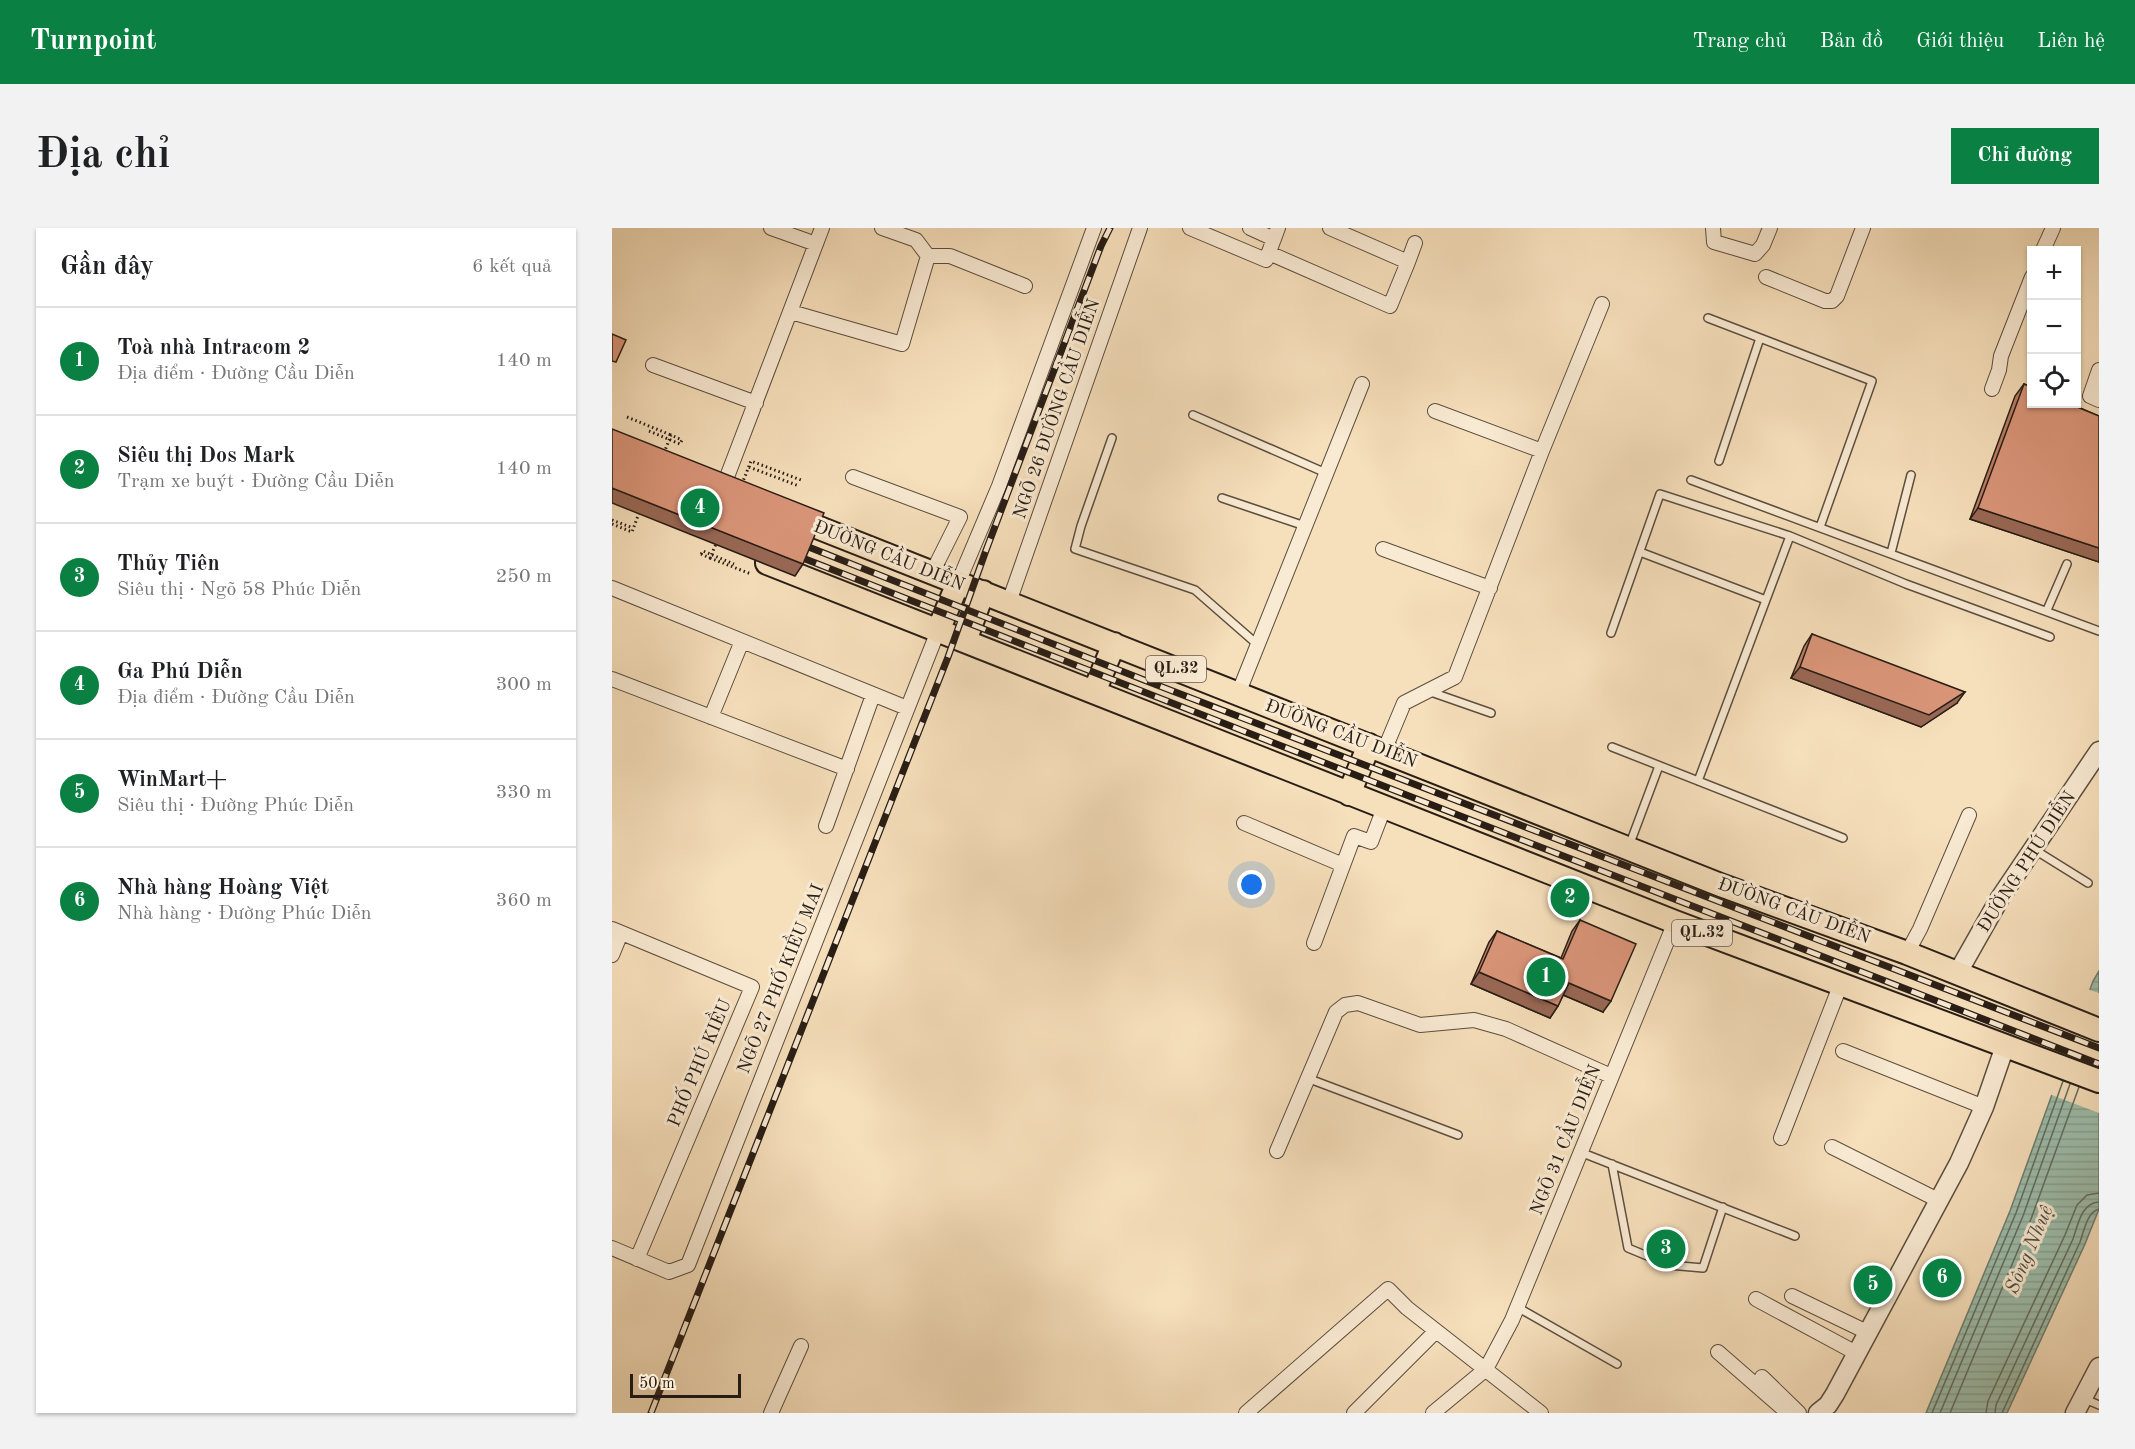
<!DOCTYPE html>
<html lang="vi">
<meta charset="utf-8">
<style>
body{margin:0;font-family:"Old Standard TT",serif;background:#f2f2f2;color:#202124}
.controls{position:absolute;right:18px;top:18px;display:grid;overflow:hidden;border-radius:0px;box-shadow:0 2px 4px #0004}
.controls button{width:54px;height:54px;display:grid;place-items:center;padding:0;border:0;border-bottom:2px solid #e0e0e0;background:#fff;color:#202124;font:30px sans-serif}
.scale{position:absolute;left:18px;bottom:15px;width:111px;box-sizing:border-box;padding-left:6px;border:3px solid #281d15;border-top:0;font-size:16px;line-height:21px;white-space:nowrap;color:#281d15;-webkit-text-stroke:4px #f9ead3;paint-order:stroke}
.you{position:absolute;left:640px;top:657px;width:21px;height:21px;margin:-15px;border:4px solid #fff;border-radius:50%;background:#1a73e8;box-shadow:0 0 0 9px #1a73e833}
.badge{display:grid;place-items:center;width:39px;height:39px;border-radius:50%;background:#0b8043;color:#fff;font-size:20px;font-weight:700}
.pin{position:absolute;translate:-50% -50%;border:3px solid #fff;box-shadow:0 2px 6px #0006}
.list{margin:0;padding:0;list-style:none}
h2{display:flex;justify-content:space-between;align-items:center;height:78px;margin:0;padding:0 24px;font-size:26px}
h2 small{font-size:20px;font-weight:400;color:#757577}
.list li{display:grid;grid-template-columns:39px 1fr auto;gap:18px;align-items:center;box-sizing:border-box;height:108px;padding:0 24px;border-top:2px solid #e0e0e0}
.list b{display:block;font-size:22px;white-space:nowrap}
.list p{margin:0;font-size:20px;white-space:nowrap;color:#757577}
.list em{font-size:20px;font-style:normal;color:#757577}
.icon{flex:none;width:33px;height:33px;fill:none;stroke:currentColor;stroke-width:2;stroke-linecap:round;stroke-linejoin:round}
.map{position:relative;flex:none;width:1487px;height:1185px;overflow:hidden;border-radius:0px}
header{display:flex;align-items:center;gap:36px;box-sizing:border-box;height:84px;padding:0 30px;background:#0b8043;color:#fff}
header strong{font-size:28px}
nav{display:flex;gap:33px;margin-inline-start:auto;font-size:21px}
.intro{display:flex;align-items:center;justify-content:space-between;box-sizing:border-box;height:144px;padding:0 36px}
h1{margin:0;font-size:42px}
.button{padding:15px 27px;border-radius:0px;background:#0b8043;color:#fff;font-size:21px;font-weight:700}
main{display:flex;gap:36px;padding:0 36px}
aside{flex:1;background:#fff;border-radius:0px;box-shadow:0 2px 4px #0004}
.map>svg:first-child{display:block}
.water{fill:url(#water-rules);stroke:#6e7d6f;stroke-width:1.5}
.pier{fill:#f6dfbb}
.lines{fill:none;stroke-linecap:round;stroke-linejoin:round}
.shore{stroke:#626d60;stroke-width:1.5}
.service-casing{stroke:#5c4e3e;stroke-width:10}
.minor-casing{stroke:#5c4e3e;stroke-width:16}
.tertiary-casing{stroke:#5c4e3e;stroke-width:21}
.trunk-casing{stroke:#281d15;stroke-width:26}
.path{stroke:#281d15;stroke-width:3;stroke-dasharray:1.5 3;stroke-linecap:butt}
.service{stroke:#f9ead3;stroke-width:7}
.minor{stroke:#f9ead3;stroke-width:14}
.tertiary{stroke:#f9ead3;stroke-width:18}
.trunk{stroke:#f6dfbb;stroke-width:22}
.rail-casing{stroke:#281d15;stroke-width:7}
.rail{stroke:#f9ead3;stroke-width:4.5;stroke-dasharray:14;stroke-linecap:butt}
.path-bridge{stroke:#281d15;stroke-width:3;stroke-dasharray:1.5 3;stroke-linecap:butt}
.wall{fill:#bb8068;stroke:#281d15;stroke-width:1.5}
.shaded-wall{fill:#996855;stroke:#281d15;stroke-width:1.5}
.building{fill:#da9579;stroke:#281d15;stroke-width:1.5}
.labels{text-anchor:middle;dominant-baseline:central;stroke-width:6;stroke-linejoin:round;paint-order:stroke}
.shield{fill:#f9ead3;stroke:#675a4e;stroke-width:1.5}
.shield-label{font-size:16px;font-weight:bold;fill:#281d15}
.street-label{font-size:18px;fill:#281d15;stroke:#f9ead3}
.water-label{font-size:20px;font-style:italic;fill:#4b4d42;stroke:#f9ead3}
</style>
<header>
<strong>Turnpoint</strong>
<nav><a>Trang chủ</a><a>Bản đồ</a><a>Giới thiệu</a><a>Liên hệ</a></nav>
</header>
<div class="intro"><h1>Địa chỉ</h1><a class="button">Chỉ đường</a></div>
<main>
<aside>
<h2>Gần đây<small>6 kết quả</small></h2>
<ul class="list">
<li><span class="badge">1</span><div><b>Toà nhà Intracom 2</b><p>Địa điểm · Đường Cầu Diễn</p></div><em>140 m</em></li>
<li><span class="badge">2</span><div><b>Siêu thị Dos Mark</b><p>Trạm xe buýt · Đường Cầu Diễn</p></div><em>140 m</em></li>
<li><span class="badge">3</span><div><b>Thủy Tiên</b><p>Siêu thị · Ngõ 58 Phúc Diễn</p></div><em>250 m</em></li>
<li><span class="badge">4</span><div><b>Ga Phú Diễn</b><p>Địa điểm · Đường Cầu Diễn</p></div><em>300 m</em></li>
<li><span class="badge">5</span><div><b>WinMart+</b><p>Siêu thị · Đường Phúc Diễn</p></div><em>330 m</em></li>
<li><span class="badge">6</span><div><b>Nhà hàng Hoàng Việt</b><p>Nhà hàng · Đường Phúc Diễn</p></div><em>360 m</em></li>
</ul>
</aside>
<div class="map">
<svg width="1487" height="1185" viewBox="0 0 1487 1185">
<defs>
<pattern id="water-rules" width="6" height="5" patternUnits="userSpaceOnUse" patternTransform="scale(1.5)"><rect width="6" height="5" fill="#9dbdab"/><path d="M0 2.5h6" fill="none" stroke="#87a292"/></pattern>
</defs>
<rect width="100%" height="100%" fill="#f6dfbb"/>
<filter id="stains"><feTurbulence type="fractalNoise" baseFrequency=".00333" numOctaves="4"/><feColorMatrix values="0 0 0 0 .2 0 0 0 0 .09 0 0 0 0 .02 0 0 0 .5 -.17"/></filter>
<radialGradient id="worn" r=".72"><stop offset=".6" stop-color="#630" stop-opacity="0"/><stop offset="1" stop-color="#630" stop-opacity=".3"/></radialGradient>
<path class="water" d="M 1487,743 L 1487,981 L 1473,1016 L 1395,1185 L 1314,1185 L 1398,983 L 1481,753 Z"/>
<path class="pier" d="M 1475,761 L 1487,765 L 1487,885 L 1437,866 Z"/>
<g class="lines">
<path class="shore" d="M 1320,1185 L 1404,985 L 1451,853
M 1328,1185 L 1411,988 L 1458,856
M 1338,1185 L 1419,991 L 1467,859
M 1374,1185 L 1376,1173 L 1453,1007 L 1465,977 L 1475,967 L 1487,965
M 1383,1185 L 1384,1177 L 1461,1011 C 1466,997 1469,975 1487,974
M 1390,1185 L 1468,1014 C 1472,1003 1475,984 1487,981"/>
<g class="service-casing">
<path id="service" d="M 1096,90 L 1260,153 L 1208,299
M 581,187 L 714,245
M 500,210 L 469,298 L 463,321 L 583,362 L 646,417
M 1107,233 L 1148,110
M 1079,252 L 1487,403
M 610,270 L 693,298
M 1178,308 L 1294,356 L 1438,409
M 1028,324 L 1154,372
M 1279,325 L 1299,247
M 1435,382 L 1455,336
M 999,405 L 1048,266 L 1178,308 L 1086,553
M 816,463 L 879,485
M 1000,519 L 1231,610
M 1017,618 L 1047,538
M 1423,622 L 1476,655
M 695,850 L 846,907
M 968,924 L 1183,1008
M 1000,936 L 1016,1020 L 1057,1037 L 1091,1040 L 1111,979
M 905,1079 L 1005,1136
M 1473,1171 L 1487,1177"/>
</g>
<g class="minor-casing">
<path id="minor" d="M 159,0 L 204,16
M 270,0 L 304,12 L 316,28
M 578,0 L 654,32 L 666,0
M 638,0 L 662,11
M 718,0 L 796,34 L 803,15
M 1101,0 L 1102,14 L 1143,26 L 1151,17 L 1158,0
M 1431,22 L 1441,0
M 657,25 L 778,78 L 796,34
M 316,28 L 338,28 L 413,58
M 1154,49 L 1213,73 L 1220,73 L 1225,68 L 1251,0
M 179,84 L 290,116 L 316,28
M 41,137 L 144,175
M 1487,142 L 1478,168 L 1487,172
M 1380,161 L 1387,142 L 1389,128 L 1420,49
M 823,183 L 930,223
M 241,249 L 348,289 L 320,345
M 110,262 L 210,0
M 771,321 L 878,360
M 346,355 L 387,258 L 482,0
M 0,360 L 295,480
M 397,374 L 528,0
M 0,451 L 235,541
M 626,466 L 750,156
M 99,489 L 130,413
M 772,523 L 792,475 L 843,449 L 930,223 L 990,76
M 632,595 L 731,637
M 214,598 L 261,467
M 0,701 L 140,759 L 25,1031
M 702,715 L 742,608 L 759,614 L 772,580
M 1295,725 L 1308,701 L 1357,587
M 0,727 L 9,705
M 1231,823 L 1372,879
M 1169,910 L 1228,758
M 1220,919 L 1328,973
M 665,923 L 724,784 L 733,777 L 746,775 L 808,797 L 862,792 L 894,801 L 999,848
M 0,1020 L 57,1044 L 76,1037 L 326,403
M 1180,1068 L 1257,1105
M 1144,1071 L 1246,1126
M 1106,1124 L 1176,1185
M 1150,1149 L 1187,1185
M 159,1185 L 189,1118
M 634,1185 L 776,1061 L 795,1080 L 929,1185
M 742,1185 L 824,1103
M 821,1185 L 874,1141 L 900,1092 L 1063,694"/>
</g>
<g class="tertiary-casing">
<path id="tertiary" d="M 1345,746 L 1388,670 L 1487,523
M 1206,1185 L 1216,1177 L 1223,1166 L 1347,935 L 1372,879 L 1393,818
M 1463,1185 L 1487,1139"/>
</g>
<g class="trunk-casing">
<path id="trunk" d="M 177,288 L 1111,658 L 1295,725 L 1487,802
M 155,335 L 1063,694 L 1487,853
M 326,403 L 346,355
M 353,413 L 371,364
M 482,464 L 502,416
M 737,566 L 757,517"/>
</g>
<path class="path" d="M 15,189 L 59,207
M 37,203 L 68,216 L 70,212
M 137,239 L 187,258
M 130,256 L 139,233 L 189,252
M 0,292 L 21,300
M 0,296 L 20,304 L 27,285
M 89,326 L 91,323 L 122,336
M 98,330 L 139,346"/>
<use href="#service" class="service"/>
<use href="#minor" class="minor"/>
<use href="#tertiary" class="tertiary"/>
<use href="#trunk" class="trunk"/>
<g class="rail-casing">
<path id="rail" d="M 184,314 L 532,452 L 1487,820
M 178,325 L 797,568 L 1487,836
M 39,1185 L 336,429 L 373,325 L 489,18 L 498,0"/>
</g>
<use href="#rail" class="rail"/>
<path class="path-bridge" d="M 52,225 L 59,207 L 70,212
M 89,326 L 98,330 L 104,316"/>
</g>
<path class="wall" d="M 1412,156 L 1487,188 L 1487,334 L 1358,291 L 1403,168 Z
M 1200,406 L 1345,475 L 1309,499 L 1179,450 L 1192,418 Z
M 968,692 L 991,784 L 951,767 L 946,778 L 938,790 L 859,756 L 877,714 L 885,703 L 949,730 L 960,703 Z"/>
<path class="shaded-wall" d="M 0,260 L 191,336 L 183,348 L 0,275 Z
M 1366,280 L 1487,320 L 1487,334 L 1358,291 Z
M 1188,439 L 1353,464 L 1345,475 L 1309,499 L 1179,450 Z
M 867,744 L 946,778 L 938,790 L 859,756 Z
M 957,755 L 999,773 L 991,784 L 949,766 Z"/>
<path class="building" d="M 0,106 L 14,112 L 4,134 L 0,133 Z
M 1412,156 L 1419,159 L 1419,176 L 1458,176 L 1487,188 L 1487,320 L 1366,280 Z
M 0,201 L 212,285 L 191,336 L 0,260 Z
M 1200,406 L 1353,464 L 1317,487 L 1188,439 Z
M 968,692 L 1024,716 L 999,773 L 957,755 L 946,778 L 867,744 L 885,703 L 951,731 Z"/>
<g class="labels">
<g class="shield">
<rect x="534" y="428" width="60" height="26" rx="4.5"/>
<rect x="1060" y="692" width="60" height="26" rx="4.5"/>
</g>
<g class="shield-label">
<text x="564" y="441">QL.32</text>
<text x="1090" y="705">QL.32</text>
</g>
<g class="street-label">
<text transform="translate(445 181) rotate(-71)">NGÕ 26 ĐƯỜNG CẦU DIỄN</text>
<text transform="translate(277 328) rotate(22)">ĐƯỜNG CẦU DIỄN</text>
<text transform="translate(729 506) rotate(21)">ĐƯỜNG CẦU DIỄN</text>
<text transform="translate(1415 634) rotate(-57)">ĐƯỜNG PHÚ DIỄN</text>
<text transform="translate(1182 683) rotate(20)">ĐƯỜNG CẦU DIỄN</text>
<text transform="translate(169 751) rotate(-68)">NGÕ 27 PHỐ KIỀU MAI</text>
<text transform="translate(88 835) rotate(-67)">PHỐ PHÚ KIỀU</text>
<text transform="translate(954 912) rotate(-68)">NGÕ 31 CẦU DIỄN</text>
</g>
<g class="water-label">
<text transform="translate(1418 1022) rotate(-67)">Sông Nhuệ</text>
</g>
</g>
<rect width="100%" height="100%" filter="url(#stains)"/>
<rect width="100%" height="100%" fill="url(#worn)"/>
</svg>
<div class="controls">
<button>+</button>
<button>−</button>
<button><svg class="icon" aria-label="locate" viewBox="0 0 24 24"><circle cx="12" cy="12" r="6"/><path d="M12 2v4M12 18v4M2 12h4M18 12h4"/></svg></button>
</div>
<div class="scale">50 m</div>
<div class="you"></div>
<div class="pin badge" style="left:934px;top:749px">1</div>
<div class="pin badge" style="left:958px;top:670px">2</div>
<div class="pin badge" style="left:1054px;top:1021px">3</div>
<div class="pin badge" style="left:88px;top:280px">4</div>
<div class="pin badge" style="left:1261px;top:1057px">5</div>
<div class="pin badge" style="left:1330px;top:1050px">6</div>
</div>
</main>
